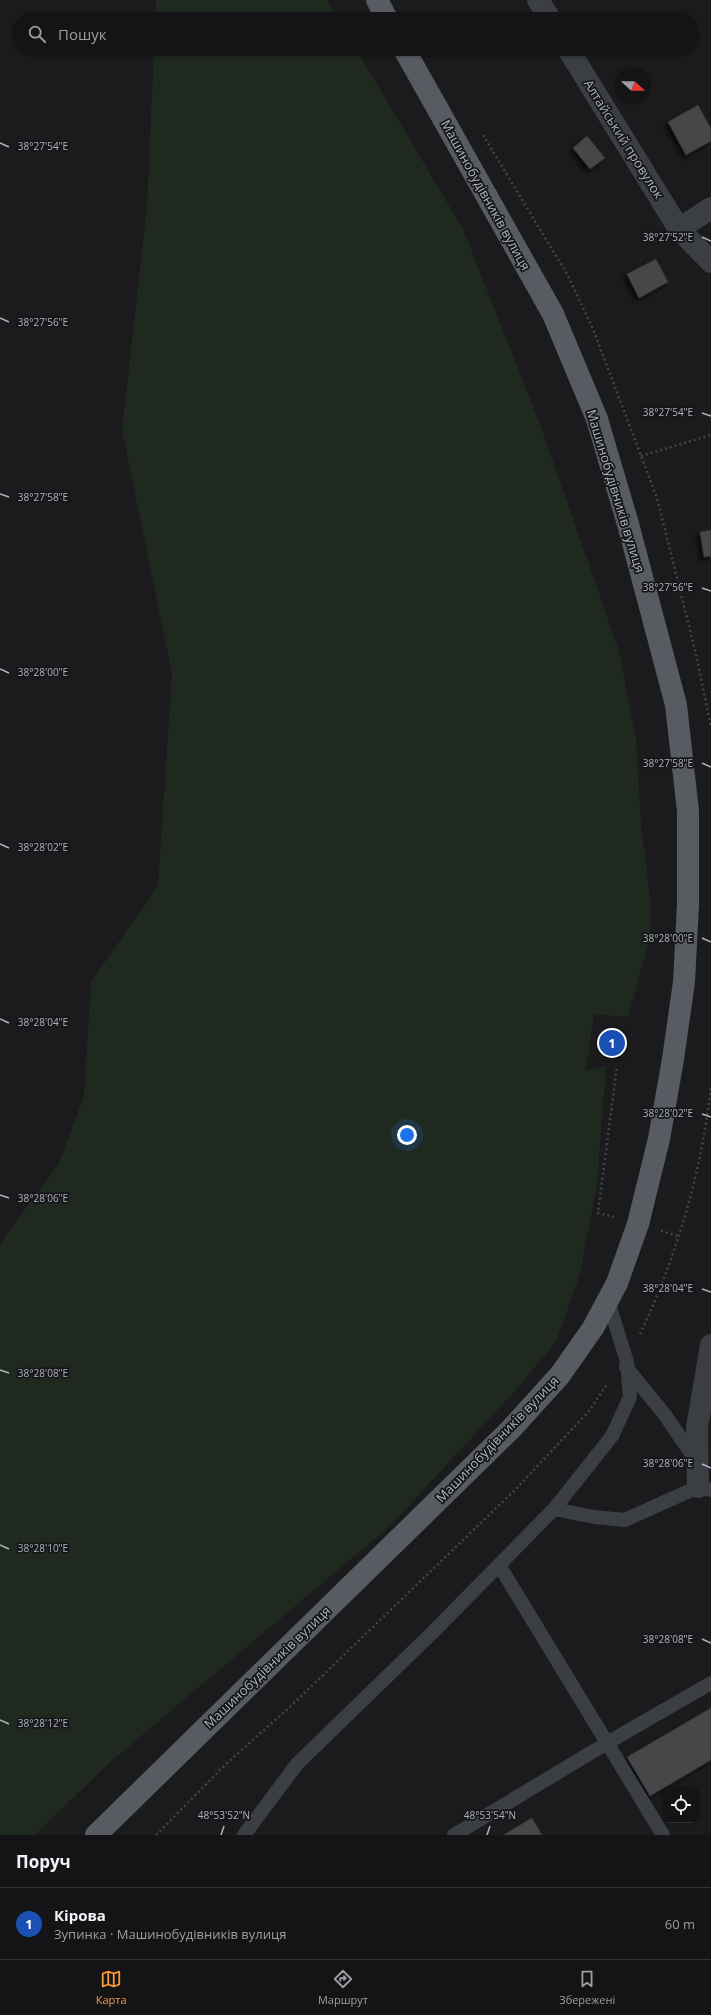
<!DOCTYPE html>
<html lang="uk">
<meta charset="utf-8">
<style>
body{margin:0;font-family:"Open Sans",sans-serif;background:#212123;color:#f1f3f6}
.controls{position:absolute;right:12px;bottom:12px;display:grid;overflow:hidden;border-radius:8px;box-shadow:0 1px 3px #0004}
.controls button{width:36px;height:36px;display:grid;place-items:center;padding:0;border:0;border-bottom:1px solid #333335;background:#141416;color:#f1f3f6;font:20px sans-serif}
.compass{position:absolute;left:615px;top:68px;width:36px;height:36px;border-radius:50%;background:#141416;box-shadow:0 1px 3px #0004;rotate:111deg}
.you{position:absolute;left:407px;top:1135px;width:14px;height:14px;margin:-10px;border:3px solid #fff;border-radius:50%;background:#1a73e8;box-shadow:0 0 0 6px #1a73e833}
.badge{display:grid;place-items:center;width:26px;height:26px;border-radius:50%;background:#fa9a36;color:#fff;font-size:13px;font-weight:700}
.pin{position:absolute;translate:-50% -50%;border:2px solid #fff;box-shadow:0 1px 4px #0006}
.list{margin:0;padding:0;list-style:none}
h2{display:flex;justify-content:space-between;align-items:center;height:52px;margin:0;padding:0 16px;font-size:17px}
h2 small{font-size:13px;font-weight:400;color:#9d9ea1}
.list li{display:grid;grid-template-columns:26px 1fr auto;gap:12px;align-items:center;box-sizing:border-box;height:72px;padding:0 16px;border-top:1px solid #333335}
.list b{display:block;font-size:15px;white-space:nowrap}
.list p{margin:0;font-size:13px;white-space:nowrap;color:#9d9ea1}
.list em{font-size:13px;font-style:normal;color:#9d9ea1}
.icon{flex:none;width:22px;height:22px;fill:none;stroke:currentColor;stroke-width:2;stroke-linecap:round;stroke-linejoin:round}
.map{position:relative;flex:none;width:711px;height:1835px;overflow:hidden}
.search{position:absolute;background:#141416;box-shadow:0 1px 3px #0004;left:12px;right:12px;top:12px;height:44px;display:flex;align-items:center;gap:10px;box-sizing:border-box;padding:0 14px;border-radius:22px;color:#9d9ea1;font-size:15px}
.sheet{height:124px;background:#141416}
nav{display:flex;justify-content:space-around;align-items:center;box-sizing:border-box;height:56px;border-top:1px solid #333335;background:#141416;font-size:11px;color:#9d9ea1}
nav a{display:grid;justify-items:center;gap:2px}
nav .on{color:#fa9a36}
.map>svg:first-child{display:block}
.green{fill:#202920}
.building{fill:#45464a;stroke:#353539;filter:url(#shadow)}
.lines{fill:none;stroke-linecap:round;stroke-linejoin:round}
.path{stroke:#41454a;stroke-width:2.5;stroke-dasharray:2 3;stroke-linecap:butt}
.service{stroke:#3b3e42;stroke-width:14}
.minor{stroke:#3b3e42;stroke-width:22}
.primary{stroke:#575b62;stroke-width:22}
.ticks{fill:none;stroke:#adb4bd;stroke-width:1.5}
.labels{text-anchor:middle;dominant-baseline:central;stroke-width:3.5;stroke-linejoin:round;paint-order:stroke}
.street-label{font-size:13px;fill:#adb4bd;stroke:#161618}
.ticks-label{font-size:10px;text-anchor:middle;fill:#adb4bd;stroke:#161618;stroke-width:3.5;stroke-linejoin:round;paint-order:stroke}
</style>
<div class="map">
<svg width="711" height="1835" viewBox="0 0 711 1835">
<defs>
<filter id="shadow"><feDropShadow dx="-3.5" dy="3.5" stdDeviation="2" flood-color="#0009"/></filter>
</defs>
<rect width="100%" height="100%" fill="#1b1b1d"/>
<path class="green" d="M 156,0 L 327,0 L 338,19 L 155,19 Z
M 154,49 L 356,49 L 463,229 L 540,424 L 619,651 L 636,739 L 641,823 L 650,896 L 650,937 L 628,1017 L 594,1014 L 586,1071 L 606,1066 L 597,1184 L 580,1274 L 556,1342 L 514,1392 L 389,1527 L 109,1763 L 35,1835 L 0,1835 L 0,1244 L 59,1163 L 84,1096 L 91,982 L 158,886 L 172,673 L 122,430 L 147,207 Z"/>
<path class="building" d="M 698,105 L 711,129 L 711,141 L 686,155 L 668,122 Z
M 587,136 L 605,158 L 590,169 L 573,148 Z
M 656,259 L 668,282 L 639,298 L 627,274 Z
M 711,530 L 711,556 L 704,557 L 700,532 Z
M 711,1708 L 711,1760 L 650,1796 L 627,1757 Z
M 532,1818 L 542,1835 L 503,1835 Z"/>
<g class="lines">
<path class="path" d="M 483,135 L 567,274 L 593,329 L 657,498 L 695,650 L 711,727
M 641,456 L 711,435
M 614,1217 L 598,1213 L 617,1066
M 661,1231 L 678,1236
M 640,1334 C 677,1256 702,1171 711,1085
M 156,1835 L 225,1765 L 292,1705 L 515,1490 L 590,1410 L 607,1384"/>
<path class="service" d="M 626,1367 L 665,1415 L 697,1462
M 554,1509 L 594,1517 L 625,1520 L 698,1487 L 711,1490
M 499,1565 L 663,1835
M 244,1835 L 297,1764 L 433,1632 L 554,1509 L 612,1436 L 630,1397 L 627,1362 L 608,1301
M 454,1835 L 607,1743 L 711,1683"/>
<path class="minor" d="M 538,0 L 550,19
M 568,49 L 679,229 L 711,262
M 679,229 L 711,208
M 698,1487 L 697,1427 L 711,1345"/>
<path class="primary" d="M 377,0 L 387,19
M 96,1835 L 511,1429 L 560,1375 L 593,1328 L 617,1283 L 638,1224 L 659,1139 L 673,1059 L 684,982 L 688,904 L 688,811 L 676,705 L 628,524 L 597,419 L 553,314 L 404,49"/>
</g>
<path class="ticks" d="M 0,143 L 9,147M 702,237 L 711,241M 0,318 L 9,322M 702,413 L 711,416M 0,494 L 9,497M 702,588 L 711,591M 0,669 L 9,673M 702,763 L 711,767M 0,844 L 9,848M 702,938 L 711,942M 0,1019 L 9,1023M 702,1114 L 711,1117M 0,1195 L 9,1198M 702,1289 L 711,1292M 0,1370 L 9,1373M 702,1464 L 711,1468M 0,1545 L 9,1549M 702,1639 L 711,1643M 0,1720 L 9,1724M 221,1835 L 224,1826M 487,1835 L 490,1826"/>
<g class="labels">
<g class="street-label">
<text transform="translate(624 139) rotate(58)">Алтайський провулок</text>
<text transform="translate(486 195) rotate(61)">Машинобудівників вулиця</text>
<text transform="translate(616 491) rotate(73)">Машинобудівників вулиця</text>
<text transform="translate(497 1439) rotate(-46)">Машинобудівників вулиця</text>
<text transform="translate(267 1667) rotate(-44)">Машинобудівників вулиця</text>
</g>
</g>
<g class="ticks-label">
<text x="43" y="150">38°27'54"E</text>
<text x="668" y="241">38°27'52"E</text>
<text x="43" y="326">38°27'56"E</text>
<text x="668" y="416">38°27'54"E</text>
<text x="43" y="501">38°27'58"E</text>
<text x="668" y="591">38°27'56"E</text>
<text x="43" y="676">38°28'00"E</text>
<text x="668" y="767">38°27'58"E</text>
<text x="43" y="851">38°28'02"E</text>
<text x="668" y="942">38°28'00"E</text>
<text x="43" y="1026">38°28'04"E</text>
<text x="668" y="1117">38°28'02"E</text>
<text x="43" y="1202">38°28'06"E</text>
<text x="668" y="1292">38°28'04"E</text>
<text x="43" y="1377">38°28'08"E</text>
<text x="668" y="1467">38°28'06"E</text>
<text x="43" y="1552">38°28'10"E</text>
<text x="668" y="1643">38°28'08"E</text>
<text x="43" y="1727">38°28'12"E</text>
<text x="224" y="1819">48°53'52"N</text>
<text x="490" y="1819">48°53'54"N</text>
</g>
</svg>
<div class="controls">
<button><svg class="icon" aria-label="locate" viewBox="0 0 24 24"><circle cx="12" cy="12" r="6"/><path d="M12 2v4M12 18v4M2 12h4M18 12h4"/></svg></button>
</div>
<svg class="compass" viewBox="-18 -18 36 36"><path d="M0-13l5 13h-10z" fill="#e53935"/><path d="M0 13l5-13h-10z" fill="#9d9ea1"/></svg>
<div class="you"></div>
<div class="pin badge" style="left:612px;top:1043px;background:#1a4fb4">1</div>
<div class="search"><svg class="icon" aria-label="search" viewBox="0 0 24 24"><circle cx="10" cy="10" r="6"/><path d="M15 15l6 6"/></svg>Пошук</div>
</div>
<section class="sheet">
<h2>Поруч<small></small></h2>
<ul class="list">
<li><span class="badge" style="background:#1a4fb4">1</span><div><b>Кірова</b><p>Зупинка · Машинобудівників вулиця</p></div><em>60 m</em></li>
</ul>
</section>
<nav>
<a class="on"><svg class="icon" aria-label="map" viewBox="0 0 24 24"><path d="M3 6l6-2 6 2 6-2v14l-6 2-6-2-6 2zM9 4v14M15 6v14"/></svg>Карта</a>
<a><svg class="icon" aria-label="directions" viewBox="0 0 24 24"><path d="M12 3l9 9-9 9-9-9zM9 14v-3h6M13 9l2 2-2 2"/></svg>Маршрут</a>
<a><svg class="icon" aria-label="saved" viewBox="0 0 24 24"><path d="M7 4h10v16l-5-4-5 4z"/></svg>Збережені</a>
</nav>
